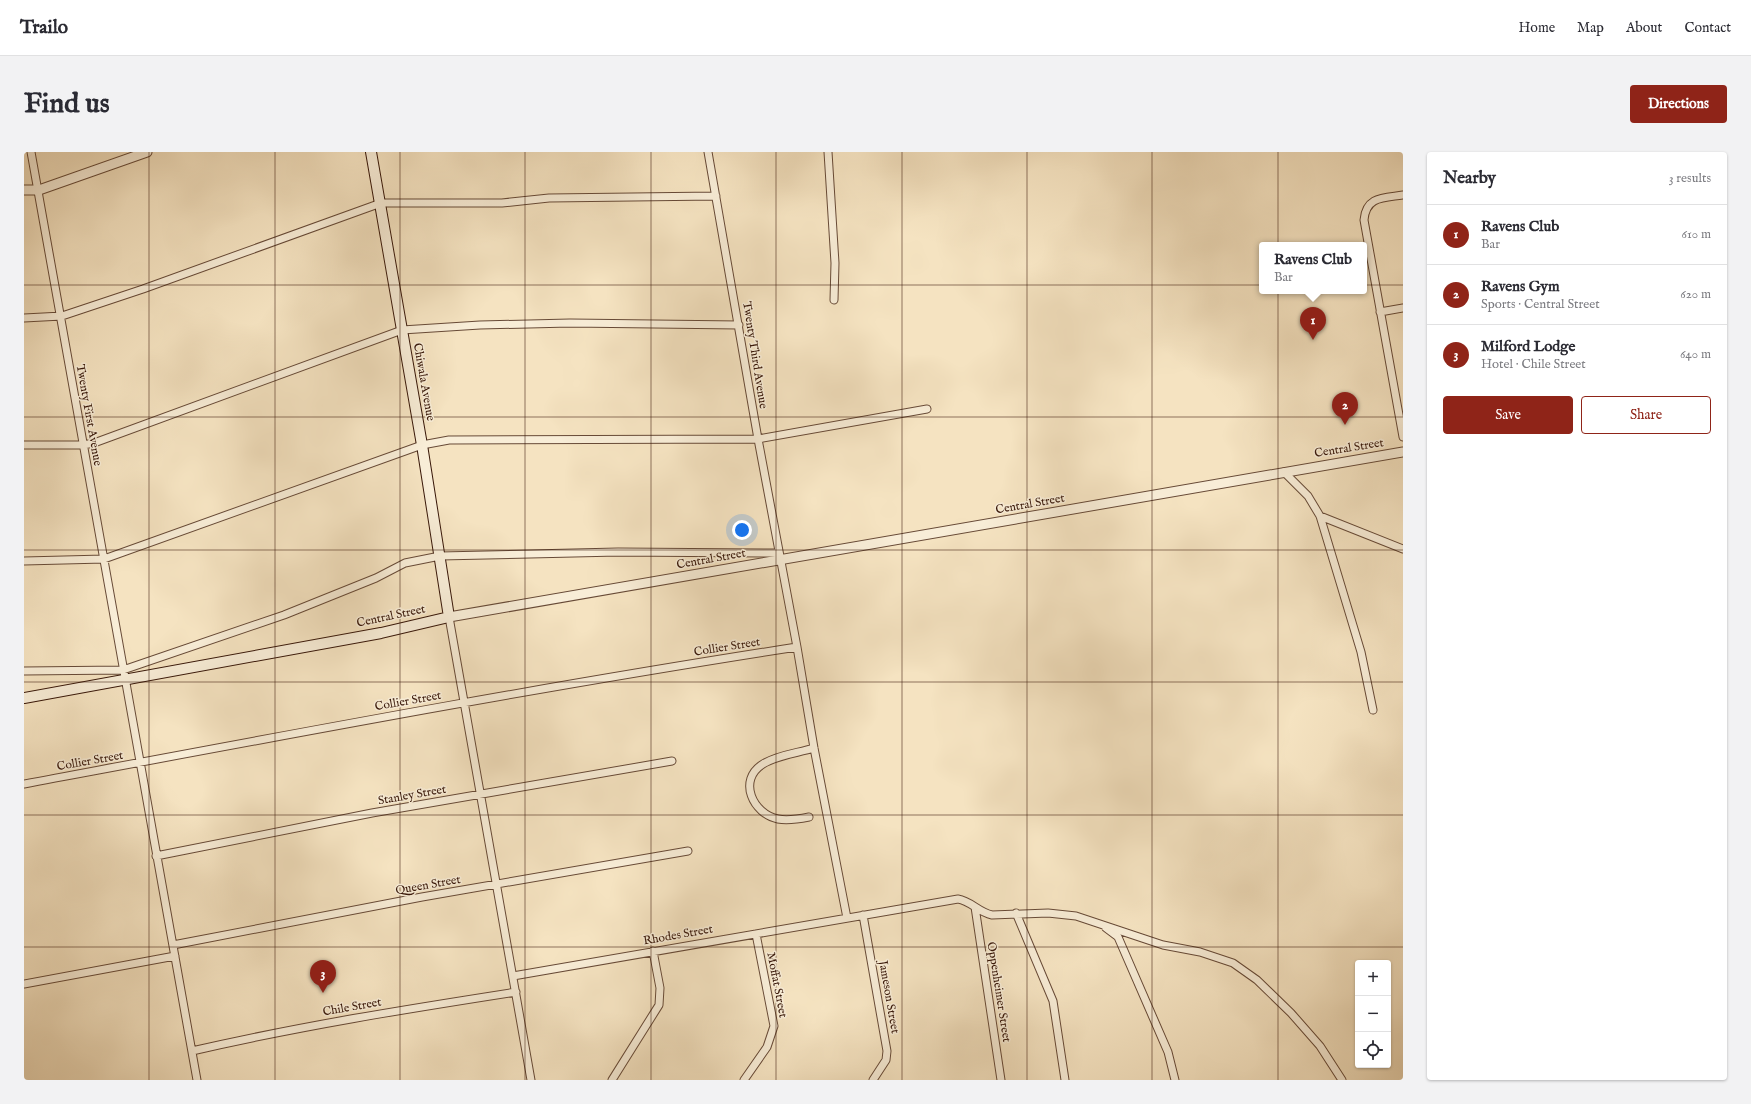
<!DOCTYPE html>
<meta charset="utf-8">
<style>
body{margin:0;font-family:"IM FELL English",serif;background:#f2f2f3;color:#2b2b33}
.controls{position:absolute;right:12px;bottom:12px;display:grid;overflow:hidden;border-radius:4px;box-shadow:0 1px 3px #0004}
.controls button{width:36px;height:36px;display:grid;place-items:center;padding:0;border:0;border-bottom:1px solid #e1e1e2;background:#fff;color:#2b2b33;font:20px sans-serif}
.you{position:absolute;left:718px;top:378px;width:14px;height:14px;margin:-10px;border:3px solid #fff;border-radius:50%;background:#1a73e8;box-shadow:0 0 0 6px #1a73e833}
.badge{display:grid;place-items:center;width:26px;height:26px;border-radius:50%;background:#8f2418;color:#fff;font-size:13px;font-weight:700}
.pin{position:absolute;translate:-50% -33px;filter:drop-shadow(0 1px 2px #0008)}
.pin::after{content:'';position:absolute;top:21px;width:14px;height:12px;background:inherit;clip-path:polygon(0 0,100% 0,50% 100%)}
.popup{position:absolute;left:1235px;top:90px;width:108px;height:52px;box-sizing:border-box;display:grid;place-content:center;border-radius:4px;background:#fff;filter:drop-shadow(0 1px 3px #0005);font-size:13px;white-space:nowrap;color:#7c7c81}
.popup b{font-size:15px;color:#2b2b33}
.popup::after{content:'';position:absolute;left:50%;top:100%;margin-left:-8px;border:8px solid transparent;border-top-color:#fff}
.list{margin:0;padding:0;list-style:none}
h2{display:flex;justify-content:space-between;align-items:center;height:52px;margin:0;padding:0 16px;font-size:17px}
h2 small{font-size:13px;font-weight:400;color:#7c7c81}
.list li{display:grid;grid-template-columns:26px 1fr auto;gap:12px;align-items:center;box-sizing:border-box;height:60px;padding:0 16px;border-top:1px solid #e1e1e2}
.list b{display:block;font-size:15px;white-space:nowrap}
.list p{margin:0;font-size:13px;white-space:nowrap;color:#7c7c81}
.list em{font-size:13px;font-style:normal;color:#7c7c81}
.actions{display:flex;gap:8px;padding:12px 16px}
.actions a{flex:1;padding:9px 0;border:1px solid #8f2418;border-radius:4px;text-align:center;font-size:14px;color:#8f2418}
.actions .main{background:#8f2418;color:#fff}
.icon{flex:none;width:22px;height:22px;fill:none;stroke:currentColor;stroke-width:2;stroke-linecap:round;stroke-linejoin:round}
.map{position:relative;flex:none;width:1379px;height:928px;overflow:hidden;border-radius:4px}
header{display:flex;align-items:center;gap:24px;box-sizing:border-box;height:56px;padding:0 20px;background:#fff;border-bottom:1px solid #e1e1e2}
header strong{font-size:19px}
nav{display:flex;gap:22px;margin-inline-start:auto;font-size:14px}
.intro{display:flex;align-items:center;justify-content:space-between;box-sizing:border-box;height:96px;padding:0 24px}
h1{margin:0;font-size:28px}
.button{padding:10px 18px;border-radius:4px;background:#8f2418;color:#fff;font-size:14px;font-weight:700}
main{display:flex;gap:24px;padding:0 24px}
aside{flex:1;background:#fff;border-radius:4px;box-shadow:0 1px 3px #0004}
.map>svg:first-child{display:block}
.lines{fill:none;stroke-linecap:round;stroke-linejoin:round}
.minor-casing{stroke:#674a37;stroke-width:9}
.tertiary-casing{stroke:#674a37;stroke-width:11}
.secondary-casing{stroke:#381709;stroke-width:12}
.minor{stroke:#f8edd7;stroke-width:7}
.tertiary{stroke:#f8edd7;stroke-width:9}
.secondary{stroke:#f8edd7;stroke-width:10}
.grid{fill:none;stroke:#381709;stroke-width:1;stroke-opacity:0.55}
.labels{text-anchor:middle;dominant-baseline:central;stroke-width:3;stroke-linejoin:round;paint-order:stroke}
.street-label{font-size:12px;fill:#381709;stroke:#f8edd7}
</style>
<header>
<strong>Trailo</strong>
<nav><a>Home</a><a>Map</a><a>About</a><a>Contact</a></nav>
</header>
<div class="intro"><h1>Find us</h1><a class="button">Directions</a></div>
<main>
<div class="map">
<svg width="1379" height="928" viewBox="0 0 1379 928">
<rect width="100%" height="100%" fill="#f5e3c1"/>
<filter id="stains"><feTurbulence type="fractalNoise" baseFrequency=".005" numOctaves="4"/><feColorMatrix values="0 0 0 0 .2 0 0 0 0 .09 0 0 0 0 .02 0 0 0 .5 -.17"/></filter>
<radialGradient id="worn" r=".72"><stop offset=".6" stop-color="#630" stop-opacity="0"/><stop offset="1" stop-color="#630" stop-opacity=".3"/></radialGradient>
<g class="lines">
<g class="minor-casing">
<path id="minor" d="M 7,0 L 173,928
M 684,0 L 734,287 L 773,495 L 790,596 L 823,766
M 804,0 L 811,111 L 810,148
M 1379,43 C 1360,46 1342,44 1340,68 L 1379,285
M 1356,160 L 1379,156
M 0,166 L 38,164 L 119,137 L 357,51 L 478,51 L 525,46 L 692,44
M 0,293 L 59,293 L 70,291 L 378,178 L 456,173 L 546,171 L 715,173
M 1260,320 L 1284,344 L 1296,364 L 1337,500 L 1349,558
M 1296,364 L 1379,397
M 0,409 L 80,407 L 398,293 L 425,288 L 734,287 L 903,257
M 425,465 L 507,928
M 0,519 L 99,518 L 260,463 L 352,426 L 381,411 L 416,404 L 594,400 L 755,401
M 0,632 C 257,584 514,535 773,495
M 785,665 C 775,667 764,669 754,667 C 729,662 713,628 739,612 C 753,603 774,601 790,596
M 132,704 L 348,661 L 648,609
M 951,755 L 977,928
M 992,761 L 1029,849 L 1041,928
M 839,763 L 863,899 L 862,908 L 849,928
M 1082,776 L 1094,785 L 1144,900 L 1151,928
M 149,793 L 398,745 L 664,699
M 489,824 L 934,747 C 947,749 954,760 968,763 L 1024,761 L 1052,764 L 1139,793 L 1176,800 L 1209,811 L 1233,828 L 1267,861 L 1296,894 L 1318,928
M 0,832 L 151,804
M 168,899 C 276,874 383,857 492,840
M 588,928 L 635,853 L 636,836 L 629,799
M 720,928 L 743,895 L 750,874 L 732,782"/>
</g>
<g class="tertiary-casing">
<path id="tertiary" d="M 0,38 L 15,38 L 123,0
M 425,465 L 1379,300"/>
</g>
<g class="secondary-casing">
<path id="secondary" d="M 0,546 L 357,481 L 425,465 L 398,293 L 347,0"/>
</g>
<use href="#minor" class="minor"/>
<use href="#tertiary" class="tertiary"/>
<use href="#secondary" class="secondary"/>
</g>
<path class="grid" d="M 125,0 L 125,928M 251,0 L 251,928M 376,0 L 376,928M 501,0 L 501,928M 627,0 L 627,928M 752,0 L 752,928M 878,0 L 878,928M 1003,0 L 1003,928M 1128,0 L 1128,928M 1254,0 L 1254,928M 0,133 L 1379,133M 0,265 L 1379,265M 0,398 L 1379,398M 0,530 L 1379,530M 0,663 L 1379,663M 0,795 L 1379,795"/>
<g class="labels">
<g class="street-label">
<text transform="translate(731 203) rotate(81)">Twenty Third Avenue</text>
<text transform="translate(400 230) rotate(80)">Chiwala Avenue</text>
<text transform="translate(65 263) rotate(80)">Twenty First Avenue</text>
<text transform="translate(1325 296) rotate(-9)">Central Street</text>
<text transform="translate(1006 352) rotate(-10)">Central Street</text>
<text transform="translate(687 407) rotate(-10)">Central Street</text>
<text transform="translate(367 464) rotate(-12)">Central Street</text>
<text transform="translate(703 495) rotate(-9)">Collier Street</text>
<text transform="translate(384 549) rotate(-10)">Collier Street</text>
<text transform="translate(66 609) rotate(-10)">Collier Street</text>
<text transform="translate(388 643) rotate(-10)">Stanley Street</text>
<text transform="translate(404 733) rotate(-10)">Queen Street</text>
<text transform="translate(654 783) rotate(-10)">Rhodes Street</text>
<text transform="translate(753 833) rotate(79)">Moffat Street</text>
<text transform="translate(975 840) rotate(81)">Oppenheimer Street</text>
<text transform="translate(865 845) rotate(80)">Jameson Street</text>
<text transform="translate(328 855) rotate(-10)">Chile Street</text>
</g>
</g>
<rect width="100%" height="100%" filter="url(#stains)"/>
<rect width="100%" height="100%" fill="url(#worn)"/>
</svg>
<div class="controls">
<button>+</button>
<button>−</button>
<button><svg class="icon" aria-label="locate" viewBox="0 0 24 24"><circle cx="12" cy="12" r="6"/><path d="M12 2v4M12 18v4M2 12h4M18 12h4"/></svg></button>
</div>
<div class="you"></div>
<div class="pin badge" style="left:1289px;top:188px">1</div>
<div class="popup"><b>Ravens Club</b>Bar</div>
<div class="pin badge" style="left:1321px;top:273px">2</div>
<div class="pin badge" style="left:299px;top:841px">3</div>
</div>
<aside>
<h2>Nearby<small>3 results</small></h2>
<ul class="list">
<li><span class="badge">1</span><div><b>Ravens Club</b><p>Bar</p></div><em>610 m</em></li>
<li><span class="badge">2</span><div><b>Ravens Gym</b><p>Sports · Central Street</p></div><em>620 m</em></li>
<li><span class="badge">3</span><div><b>Milford Lodge</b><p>Hotel · Chile Street</p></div><em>640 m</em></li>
</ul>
<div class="actions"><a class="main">Save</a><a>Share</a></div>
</aside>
</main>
